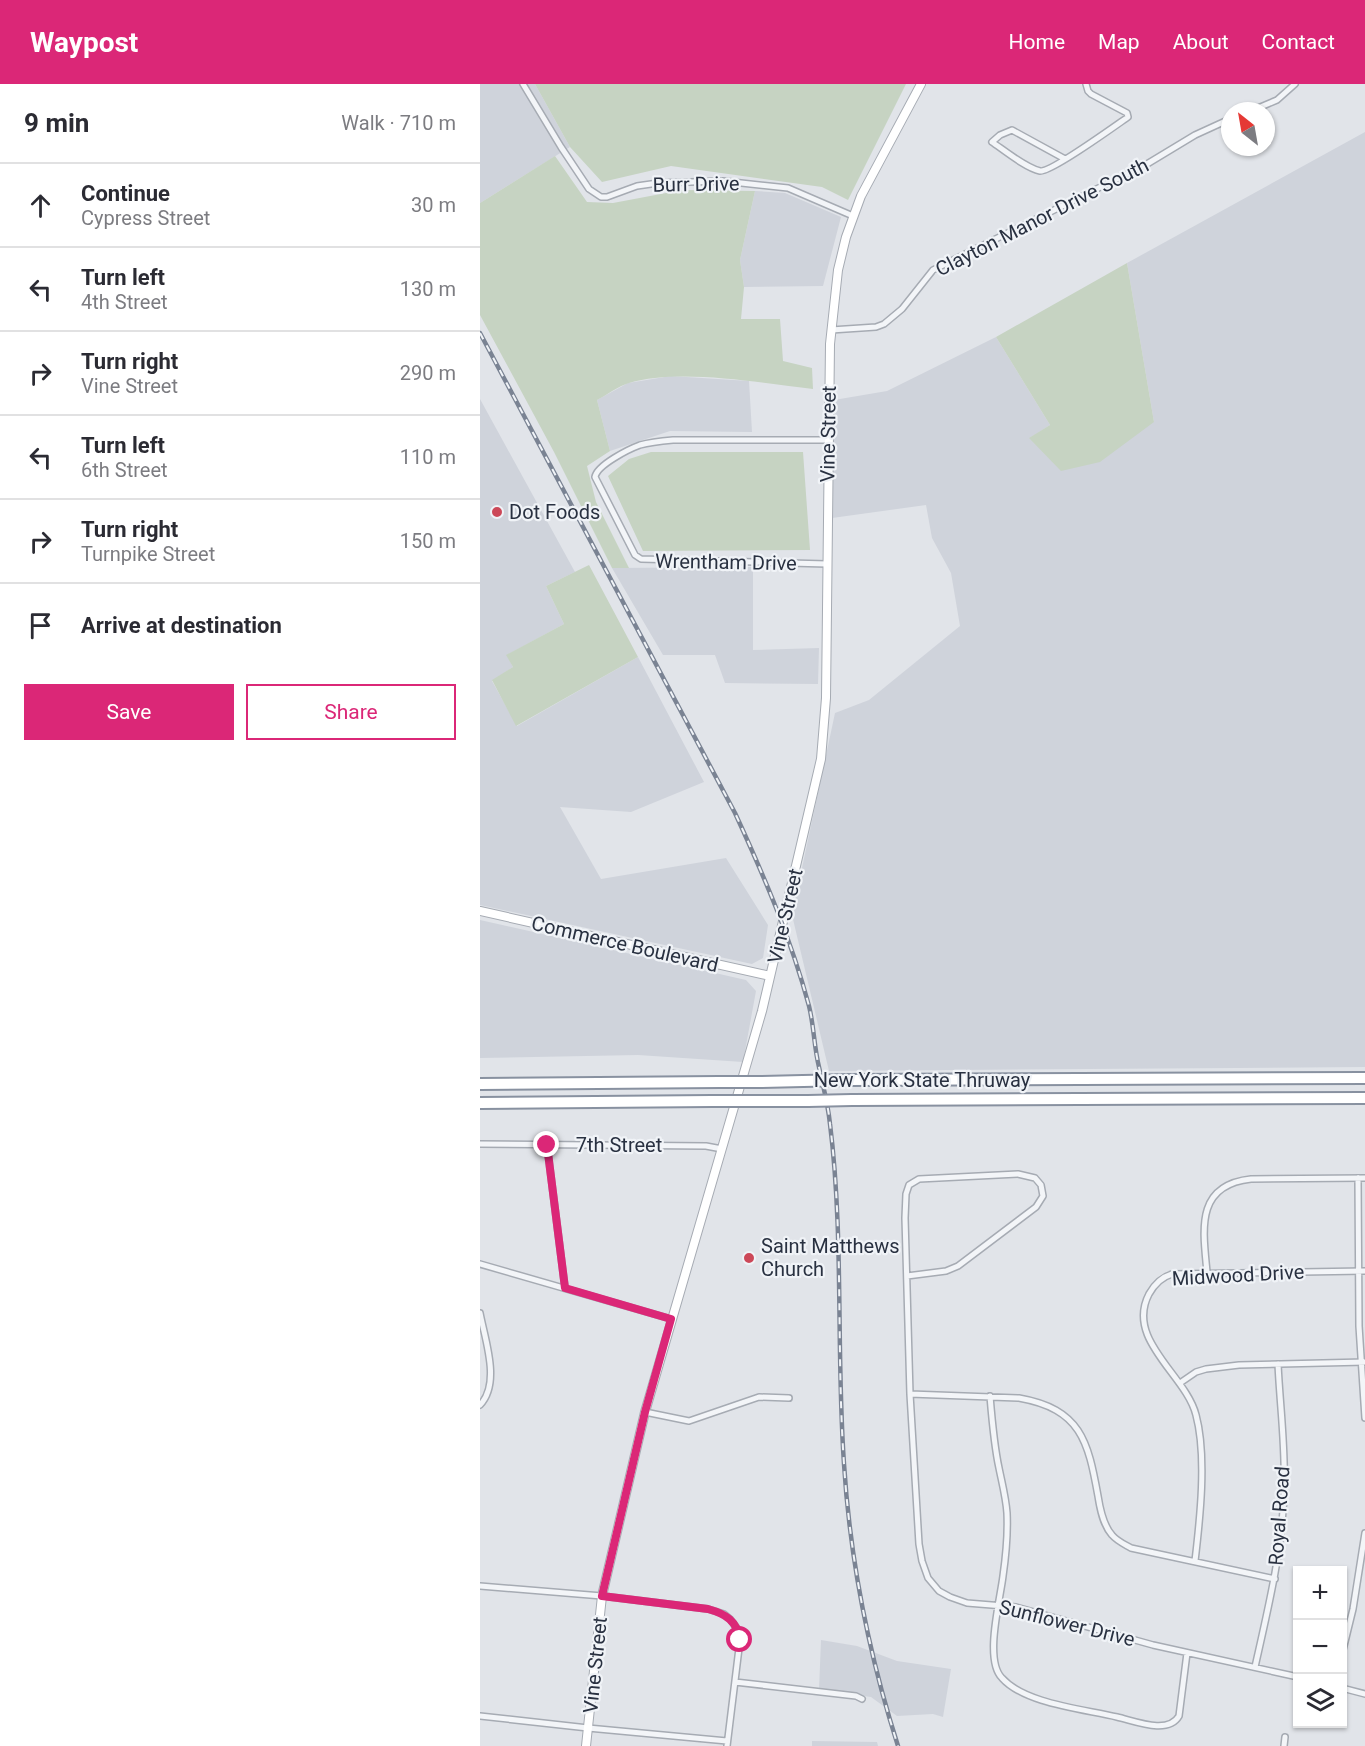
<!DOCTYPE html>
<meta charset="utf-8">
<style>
body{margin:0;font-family:Roboto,sans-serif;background:#f7f7f7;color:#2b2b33}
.controls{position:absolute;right:18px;bottom:18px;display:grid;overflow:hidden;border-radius:0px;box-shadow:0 2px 4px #0004}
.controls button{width:54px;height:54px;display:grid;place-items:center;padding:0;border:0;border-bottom:2px solid #e1e1e2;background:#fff;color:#2b2b33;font:30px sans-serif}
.compass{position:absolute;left:741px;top:18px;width:54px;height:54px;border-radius:50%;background:#fff;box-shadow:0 2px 4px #0004;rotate:329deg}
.stop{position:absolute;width:18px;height:18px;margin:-14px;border:4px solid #db2777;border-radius:50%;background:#fff}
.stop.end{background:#db2777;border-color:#fff;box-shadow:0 2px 6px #0008}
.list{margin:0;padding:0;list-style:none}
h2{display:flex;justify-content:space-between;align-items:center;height:78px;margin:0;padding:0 24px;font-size:26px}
h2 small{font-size:20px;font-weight:400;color:#7c7c81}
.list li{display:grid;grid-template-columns:39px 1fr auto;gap:18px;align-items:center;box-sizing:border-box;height:84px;padding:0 24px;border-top:2px solid #e1e1e2}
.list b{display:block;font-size:22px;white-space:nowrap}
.list p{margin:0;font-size:20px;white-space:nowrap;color:#7c7c81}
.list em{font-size:20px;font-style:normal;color:#7c7c81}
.actions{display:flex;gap:12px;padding:18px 24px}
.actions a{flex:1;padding:14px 0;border:2px solid #db2777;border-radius:0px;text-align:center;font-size:21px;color:#db2777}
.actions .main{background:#db2777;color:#fff}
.icon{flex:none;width:33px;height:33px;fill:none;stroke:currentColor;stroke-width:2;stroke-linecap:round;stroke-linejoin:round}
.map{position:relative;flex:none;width:885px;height:1662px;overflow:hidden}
header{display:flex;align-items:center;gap:36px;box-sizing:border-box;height:84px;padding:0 30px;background:#db2777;color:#fff}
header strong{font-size:28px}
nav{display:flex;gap:33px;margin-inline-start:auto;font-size:21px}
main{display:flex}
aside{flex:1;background:#fff}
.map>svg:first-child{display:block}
.built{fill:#cfd3db}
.green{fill:#c6d3c2}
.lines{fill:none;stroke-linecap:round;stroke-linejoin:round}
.street-casing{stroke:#a6abb3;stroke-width:8}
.secondary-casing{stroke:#a6abb3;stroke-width:10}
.highway-casing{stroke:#8891a0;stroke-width:14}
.street{stroke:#f3f5f8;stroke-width:5}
.secondary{stroke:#fff;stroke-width:8}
.highway{stroke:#fff;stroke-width:10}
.rail-casing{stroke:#7a8393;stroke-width:4.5}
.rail{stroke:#f0f3f7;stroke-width:2;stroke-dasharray:7;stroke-linecap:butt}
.highway-bridge-casing{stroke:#8891a0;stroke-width:14;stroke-linecap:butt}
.highway-bridge{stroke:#fff;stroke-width:10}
.route{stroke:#db2777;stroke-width:8}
.poi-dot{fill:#cc4858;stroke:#f0f3f7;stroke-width:2}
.labels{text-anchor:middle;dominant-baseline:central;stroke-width:4.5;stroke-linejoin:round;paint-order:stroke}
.street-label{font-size:20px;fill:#293141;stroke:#f0f3f7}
.poi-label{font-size:20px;fill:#293141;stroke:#f0f3f7;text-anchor:start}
</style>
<header>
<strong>Waypost</strong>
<nav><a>Home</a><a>Map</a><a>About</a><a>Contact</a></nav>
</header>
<main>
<aside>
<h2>9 min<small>Walk · 710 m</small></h2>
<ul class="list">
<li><svg class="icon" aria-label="ahead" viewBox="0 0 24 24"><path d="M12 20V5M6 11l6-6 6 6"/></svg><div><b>Continue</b><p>Cypress Street</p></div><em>30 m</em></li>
<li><svg class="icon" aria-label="left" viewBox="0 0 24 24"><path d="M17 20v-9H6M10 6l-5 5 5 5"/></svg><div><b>Turn left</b><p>4th Street</p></div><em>130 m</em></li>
<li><svg class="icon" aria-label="right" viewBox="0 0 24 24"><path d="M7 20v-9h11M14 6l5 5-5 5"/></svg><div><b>Turn right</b><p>Vine Street</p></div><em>290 m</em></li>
<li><svg class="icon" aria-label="left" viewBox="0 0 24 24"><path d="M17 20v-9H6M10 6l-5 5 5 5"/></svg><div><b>Turn left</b><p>6th Street</p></div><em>110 m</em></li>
<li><svg class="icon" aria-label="right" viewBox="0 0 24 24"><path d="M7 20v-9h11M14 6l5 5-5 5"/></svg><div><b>Turn right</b><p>Turnpike Street</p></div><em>150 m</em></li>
<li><svg class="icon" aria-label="arrive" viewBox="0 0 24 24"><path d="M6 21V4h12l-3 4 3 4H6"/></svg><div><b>Arrive at destination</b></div></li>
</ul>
<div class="actions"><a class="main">Save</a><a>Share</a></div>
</aside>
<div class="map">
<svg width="885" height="1662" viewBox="0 0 885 1662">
<rect width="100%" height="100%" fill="#e1e4e9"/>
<path class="built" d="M 0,0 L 55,0 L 90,63 L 0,119 Z
M 885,48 L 885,983 L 349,987 L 312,831 L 355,629 L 389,616 L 480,542 L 471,489 L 452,454 L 446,421 L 352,434 L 354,316 L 407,307 L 516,253 L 570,341 L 550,354 L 674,338 L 647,179 Z
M 275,107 L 305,109 L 361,133 L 343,202 L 264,203 L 260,176 Z
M 191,292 L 269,297 L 272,348 L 190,347 L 130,367 L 117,316 L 148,299 Z
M 0,315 L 95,488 L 66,502 L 84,540 L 27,571 L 33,583 L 12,597 L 37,642 L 158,573 L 224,698 L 151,728 L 80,723 L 121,795 L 246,774 L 288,841 L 283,874 L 272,880 L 0,821 Z
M 273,483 L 273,566 L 339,564 L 338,600 L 245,599 L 235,571 L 183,571 L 132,484 Z
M 0,836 L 266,896 L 276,907 L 263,978 L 158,971 L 0,974 Z
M 341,1556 L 377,1562 L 417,1577 L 471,1585 L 463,1633 L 453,1630 L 417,1632 L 391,1613 L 339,1606 Z
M 332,1657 L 397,1658 L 398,1662 L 332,1662 Z"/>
<path class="green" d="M 55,0 L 426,0 L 368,116 L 342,103 L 191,82 L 122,98 L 90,63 Z
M 75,72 L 107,118 L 133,119 L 202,106 L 275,107 L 260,176 L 264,203 L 261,235 L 300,235 L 303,277 L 332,284 L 333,305 C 280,299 200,284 149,299 C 138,302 127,311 117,316 L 130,367 L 107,382 L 116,418 L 149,484 L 132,484 L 74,368 L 0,231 L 0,119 Z
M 647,179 L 674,338 L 620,378 L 581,387 L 549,354 L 570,341 L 516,253 Z
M 171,368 L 323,368 L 330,466 L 163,467 L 128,392 L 149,375 Z
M 109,481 L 158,573 L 36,642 L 12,596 L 33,583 L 26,571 L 84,540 L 66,502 Z"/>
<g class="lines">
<g class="street-casing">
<path id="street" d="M 43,0 L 81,63 L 109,105 L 121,113 L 127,113 L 157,102 L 178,99 L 243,97 L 308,104 L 373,132
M 771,27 L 797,16 L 815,0
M 585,75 L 532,46 L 520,51 L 512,58 C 525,67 546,84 560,87 C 570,89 635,42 648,33 L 647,29 L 611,10 L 608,7 L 606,0
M 351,246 L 396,243 L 404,240 L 422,225 L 453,186 L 667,80 L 715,51 L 750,35
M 347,480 L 161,475 L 155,471 L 115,393 C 117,381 149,365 160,361 C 171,358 182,357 193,356 L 348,356
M 0,1060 L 226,1062 L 242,1065
M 67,1061 L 85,1204
M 878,1094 L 879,1242 L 885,1334
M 0,1180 L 191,1235
M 727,1188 C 723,1146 715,1101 771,1095 L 885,1094
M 427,1192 L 466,1187 L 478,1182 L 556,1123 L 563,1112 L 561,1101 L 555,1094 L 538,1090 L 439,1095 L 429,1101 L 426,1110 L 425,1134 L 430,1310 L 439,1460 L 442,1477 L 448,1494 L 459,1507 L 470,1513 L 487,1519 L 536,1523 L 673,1561 L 818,1593
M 0,1229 C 5,1256 21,1299 0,1321
M 700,1299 L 716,1288 L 726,1285 L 759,1281 L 885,1278
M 430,1310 L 539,1314 C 601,1325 608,1357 618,1412 C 620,1425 623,1441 632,1451 C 637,1457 644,1460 651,1464 L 795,1495
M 510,1312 C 512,1336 514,1361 519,1384 C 522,1399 526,1414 527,1429 C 528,1450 526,1471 523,1492 C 520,1517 504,1576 522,1594 C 545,1620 604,1625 637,1633 C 655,1637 688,1651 699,1632 L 707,1569
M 165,1328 L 209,1337 L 279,1313 L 309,1314
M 715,1477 C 720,1435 727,1372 716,1331 C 706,1291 645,1256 669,1210 C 674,1201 682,1193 692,1190 L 885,1187
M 0,1502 L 122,1512 L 228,1525 L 244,1530 L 250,1535 L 259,1547 L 260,1556 L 247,1662
M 862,1570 L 873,1525 L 885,1449
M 775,1583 C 788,1525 802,1468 804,1409 C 806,1366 800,1323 798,1280
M 255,1598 L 376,1612 L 382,1615
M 862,1604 L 885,1610
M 0,1632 L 108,1644 L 247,1657
M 804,1662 L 805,1653"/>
</g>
<g class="secondary-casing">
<path id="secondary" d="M 0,827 L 290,892
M 106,1662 L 122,1512 L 165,1328 L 282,927 L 341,675 L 346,614 L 350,260 L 358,186 L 366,153 L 381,112 L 441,0"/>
</g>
<g class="highway-casing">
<path id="highway" d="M 368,996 L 885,994
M 282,998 L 323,997
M 0,1000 L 239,998
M 372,1016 L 885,1014
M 277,1017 L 328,1017
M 0,1019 L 232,1017"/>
</g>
<use href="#street" class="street"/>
<use href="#secondary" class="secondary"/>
<use href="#highway" class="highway"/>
<g class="rail-casing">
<path id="rail" d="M 0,249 L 255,729 C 284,792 311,855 329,922 C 334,942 334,963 339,983 C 343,1002 348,1020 350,1040 C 364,1152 356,1267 364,1380 C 370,1475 389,1571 418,1662"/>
</g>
<use href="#rail" class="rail"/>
<g class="highway-bridge-casing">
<path id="highway-bridge" d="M 323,997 L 368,996
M 239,998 L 282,998
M 232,1017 L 277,1017
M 328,1017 L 372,1016"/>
</g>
<use href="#highway-bridge" class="highway-bridge"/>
</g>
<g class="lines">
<path class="route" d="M 67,1061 L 85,1204 L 191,1235 L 165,1328 L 122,1512 L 228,1525 C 246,1530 257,1537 260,1556"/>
</g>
<g class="poi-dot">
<circle cx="17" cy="428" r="6"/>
<circle cx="269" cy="1174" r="6"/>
</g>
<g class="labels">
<g class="street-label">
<text transform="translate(216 100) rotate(-1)">Burr Drive</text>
<text transform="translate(562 133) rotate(-27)">Clayton Manor Drive South</text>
<text transform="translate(348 350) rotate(-89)">Vine Street</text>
<text transform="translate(246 478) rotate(1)">Wrentham Drive</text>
<text transform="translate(305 832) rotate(-77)">Vine Street</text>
<text transform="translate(145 860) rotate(13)">Commerce Boulevard</text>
<text x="442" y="996">New York State Thruway</text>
<text x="139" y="1061">7th Street</text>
<text transform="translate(758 1191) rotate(-3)">Midwood Drive</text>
<text transform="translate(799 1432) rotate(-86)">Royal Road</text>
<text transform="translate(587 1539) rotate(14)">Sunflower Drive</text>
<text transform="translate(115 1581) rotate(-84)">Vine Street</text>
</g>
<g class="poi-label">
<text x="29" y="428">Dot Foods</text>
<text x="281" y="1162">Saint Matthews<tspan x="281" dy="23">Church</tspan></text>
</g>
</g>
</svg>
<div class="controls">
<button>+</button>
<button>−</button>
<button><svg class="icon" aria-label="layers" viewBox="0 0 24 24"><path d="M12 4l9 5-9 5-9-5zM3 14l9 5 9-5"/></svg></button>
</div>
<svg class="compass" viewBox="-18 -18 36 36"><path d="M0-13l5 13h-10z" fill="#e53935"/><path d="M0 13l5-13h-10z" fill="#7c7c81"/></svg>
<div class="stop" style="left:260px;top:1556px"></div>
<div class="stop end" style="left:67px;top:1061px"></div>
</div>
</main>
